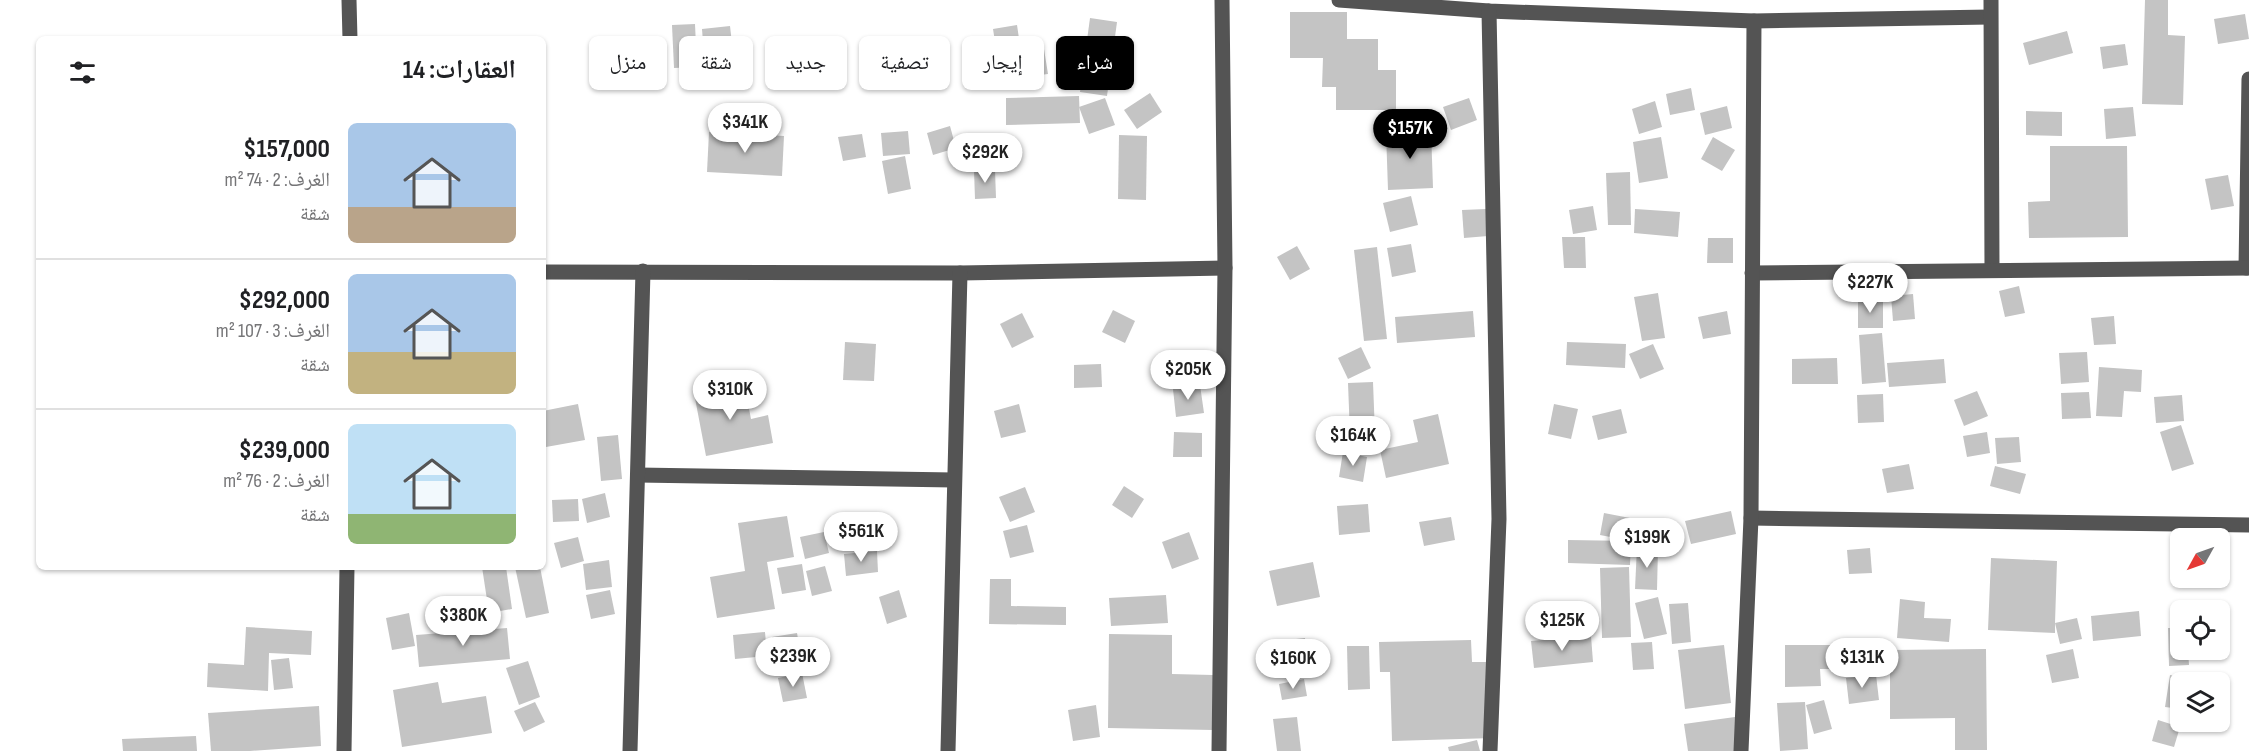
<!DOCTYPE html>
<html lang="ar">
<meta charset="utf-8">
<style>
body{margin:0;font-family:"Sofia Sans Condensed","Noto Naskh Arabic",sans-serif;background:#f6f6f6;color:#202124;direction:rtl;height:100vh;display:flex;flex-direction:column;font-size:22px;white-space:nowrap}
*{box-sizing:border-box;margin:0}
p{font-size:20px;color:#757577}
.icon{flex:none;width:33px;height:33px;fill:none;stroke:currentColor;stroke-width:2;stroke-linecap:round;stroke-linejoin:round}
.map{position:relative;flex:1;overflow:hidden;direction:ltr}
.drawer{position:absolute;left:36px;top:36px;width:510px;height:534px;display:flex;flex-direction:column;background:#fff;border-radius:9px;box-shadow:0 2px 4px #0004;direction:rtl}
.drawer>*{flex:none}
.banner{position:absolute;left:564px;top:36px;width:570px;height:54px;direction:rtl;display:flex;gap:12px}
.needle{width:39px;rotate:230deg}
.controls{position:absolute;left:2170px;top:528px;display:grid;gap:12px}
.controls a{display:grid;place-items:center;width:60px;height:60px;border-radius:9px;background:#fff;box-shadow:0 2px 4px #0004;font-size:30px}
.price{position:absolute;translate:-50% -51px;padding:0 14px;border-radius:21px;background:#fff;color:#222;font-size:20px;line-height:39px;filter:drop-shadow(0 2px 3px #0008)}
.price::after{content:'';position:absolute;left:50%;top:36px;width:18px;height:14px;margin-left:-9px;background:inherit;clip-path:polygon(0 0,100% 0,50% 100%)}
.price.current{background:#000;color:#fff}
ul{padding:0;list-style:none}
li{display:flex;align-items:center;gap:18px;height:150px;padding:0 30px}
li+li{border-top:2px solid #e0e0e0}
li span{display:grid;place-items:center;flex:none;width:168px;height:120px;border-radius:9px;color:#555}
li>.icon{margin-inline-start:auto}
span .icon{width:72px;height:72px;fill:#fffc;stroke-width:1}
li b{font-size:26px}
h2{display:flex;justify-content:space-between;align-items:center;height:72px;padding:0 30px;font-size:26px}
.chip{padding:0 21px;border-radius:9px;background:#fff;box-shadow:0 2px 4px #0004;font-size:21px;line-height:54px}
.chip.current{background:#000;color:#fff}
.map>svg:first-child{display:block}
.building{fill:#c4c4c4}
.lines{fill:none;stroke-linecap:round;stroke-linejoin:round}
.minor{stroke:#545454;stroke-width:15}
</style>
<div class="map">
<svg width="2249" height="751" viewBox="0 0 2249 751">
<rect width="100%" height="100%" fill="#fff"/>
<!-- building -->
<g class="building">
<path d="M2145 0H2168V35L2185 36 2183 105 2142 104Z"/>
<path d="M1290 12H1347V39H1378V70H1396V110H1336V87H1322L1323 58H1290Z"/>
<path d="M2245 14 2249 39 2218 44 2214 19Z"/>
<path d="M1090 18 1117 22 1107 96 1080 92Z"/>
<path d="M695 24 697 67 674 68 672 25Z"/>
<path d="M1017 25 1021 52 1044 49 1048 74 1001 80 993 29Z"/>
<path d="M730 26 733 52 704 55 702 29Z"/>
<path d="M2067 31 2073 53 2029 65 2023 43Z"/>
<path d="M799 38 801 62 777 65 774 40Z"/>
<path d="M2125 44 2128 65 2103 69 2100 47Z"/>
<path d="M1691 88 1695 110 1670 115 1666 94Z"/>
<path d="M1150 93 1162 112 1137 129 1124 110Z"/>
<path d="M1079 96 1080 123 1006 125V98Z"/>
<path d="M1105 98 1115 125 1089 134 1079 107Z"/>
<path d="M1469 98 1477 120 1451 130 1443 107Z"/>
<path d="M1655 101 1662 127 1639 134 1632 109Z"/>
<path d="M1727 106 1732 128 1705 135 1700 113Z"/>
<path d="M2133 107 2136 136 2106 139 2104 109Z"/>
<path d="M2026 111 2062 112V136L2026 135Z"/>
<path d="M950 126 956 148 933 155 927 133Z"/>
<path d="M1431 130 1433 188 1388 190 1386 132Z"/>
<path d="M908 131 910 154 883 156 881 133Z"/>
<path d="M709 132 784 136 782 176 707 172Z"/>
<path d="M862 134 866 157 843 161 838 137Z"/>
<path d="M1119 135 1147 136 1146 200 1118 199Z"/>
<path d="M1661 137 1668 178 1639 183 1633 142Z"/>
<path d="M1713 137 1735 150 1722 171 1701 159Z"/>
<path d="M2050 146H2127L2128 237 2029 238 2028 202 2050 201Z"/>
<path d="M905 156 911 189 888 194 882 161Z"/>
<path d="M974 170H995L996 198 975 199Z"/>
<path d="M1630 172 1631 225H1608L1606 173Z"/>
<path d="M2228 175 2234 206 2211 210 2205 179Z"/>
<path d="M1411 196 1418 225 1390 232 1383 203Z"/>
<path d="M1593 206 1597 230 1573 234 1569 210Z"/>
<path d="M1486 209 1488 236 1464 238 1462 210Z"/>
<path d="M1635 209 1680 212 1678 237 1634 233Z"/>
<path d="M1562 237H1585L1586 268H1564Z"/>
<path d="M1708 238H1733V263H1707Z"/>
<path d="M1411 244 1416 272 1392 277 1387 248Z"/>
<path d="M1297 246 1310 269 1290 280 1277 257Z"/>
<path d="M1377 247 1387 339 1364 341 1354 250Z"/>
<path d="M2019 286 2025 313 2005 317 1999 291Z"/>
<path d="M1658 293 1665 338 1642 341 1634 297Z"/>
<path d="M1913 294 1915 319 1893 321 1891 296Z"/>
<rect x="1858" y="301" width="25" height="27"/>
<path d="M1113 310 1135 321 1125 343 1102 332Z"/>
<path d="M1473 311 1475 337 1397 343 1395 317Z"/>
<path d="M1727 311 1731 334 1703 339 1698 317Z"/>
<path d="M1022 313 1034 337 1012 348 1000 324Z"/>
<path d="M2114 316 2116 344 2094 345 2091 318Z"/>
<path d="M1882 333 1886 382 1862 384 1859 335Z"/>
<path d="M845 342 876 344 874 381 843 380Z"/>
<path d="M1567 342 1626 344 1625 368 1566 365Z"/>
<path d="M1653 344 1664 369 1640 379 1629 354Z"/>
<path d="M1361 347 1371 368 1348 379 1338 358Z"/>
<path d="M2087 352 2089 382 2061 384 2059 353Z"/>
<path d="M1837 358 1838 384H1792V359Z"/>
<path d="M1944 359 1946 383 1889 387 1887 363Z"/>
<path d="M1101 364 1102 387 1074 388V365Z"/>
<path d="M2099 367 2142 370 2141 392 2124 391 2122 417 2096 416Z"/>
<path d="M1373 382 1375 434 1350 435 1348 383Z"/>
<path d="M744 383 751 419 768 415 773 443 706 456 694 393Z"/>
<path d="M1200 385 1204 413 1176 417 1173 389Z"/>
<path d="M1977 391 1988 416 1964 426 1954 400Z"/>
<path d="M2089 392 2091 418 2062 419 2061 393Z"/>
<path d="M1883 394 1884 422 1858 423 1857 395Z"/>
<path d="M2182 395 2184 421 2156 423 2154 397Z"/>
<path d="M578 404 585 440 546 447 543 434V411Z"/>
<path d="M1019 404 1026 432 1001 438 994 411Z"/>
<path d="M1554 404 1578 409 1571 439 1548 434Z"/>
<path d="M1621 409 1627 433 1598 440 1592 416Z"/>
<path d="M1438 414 1449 464 1386 478 1380 450 1418 442 1413 420Z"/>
<path d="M2181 425 2194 464 2172 471 2160 432Z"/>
<path d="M1174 432 1202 433V457H1173Z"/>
<path d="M1987 432 1990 453 1967 457 1963 436Z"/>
<path d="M618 435 622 479 601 481 597 437Z"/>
<path d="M2019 437 2021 462 1997 464 1995 438Z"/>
<path d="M1343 452 1367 457 1363 482 1339 477Z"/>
<path d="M1909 464 1914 489 1887 493 1882 469Z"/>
<path d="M1995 466 2026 474 2020 494 1990 486Z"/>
<path d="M1124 486 1144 499 1132 518 1112 505Z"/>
<path d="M1025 487 1035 512 1010 522 999 497Z"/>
<path d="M605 493 610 517 587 523 582 499Z"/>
<path d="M578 499 579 521 553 522 552 500Z"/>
<path d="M1368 504 1370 532 1339 535 1337 506Z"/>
<path d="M1731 511 1736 534 1691 544 1685 521Z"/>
<path d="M1604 513 1630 518 1626 540 1600 535Z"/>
<path d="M787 516 794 557 767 562 775 609 717 618 710 577 745 571 738 523Z"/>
<path d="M1451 517 1455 540 1424 546 1419 522Z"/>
<path d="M1027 525 1034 552 1010 558 1003 531Z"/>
<path d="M824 532 829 553 805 559 800 537Z"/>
<path d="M1189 532 1199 559 1172 569 1162 542Z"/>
<path d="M578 537 584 561 561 568 554 543Z"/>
<path d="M1568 540 1631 541 1630 565 1568 563Z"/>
<path d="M1637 547 1658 548 1657 590 1635 589Z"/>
<path d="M1870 548 1872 573 1849 574 1847 550Z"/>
<path d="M877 551 878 572 846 576 844 554Z"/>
<path d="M1991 558 2057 561 2055 623 2077 618 2082 639 2060 644 2055 623V633L1988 630Z"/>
<path d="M609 560 612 587 586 590 583 564Z"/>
<path d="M1313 562 1320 597 1277 606 1269 571Z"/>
<path d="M802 564 806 590 782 594 777 568Z"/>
<path d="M825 566 832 591 812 596 806 571Z"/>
<path d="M482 567H506L512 609 489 613Z"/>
<path d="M515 567H540L549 613 526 618Z"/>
<path d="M1629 567 1631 637 1602 638 1600 568Z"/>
<path d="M990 579H1011V606L1066 607V625L989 624Z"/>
<path d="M610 590 615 614 591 619 586 595Z"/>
<path d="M899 590 907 617 887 624 879 597Z"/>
<path d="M1166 595 1168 623 1111 626 1109 598Z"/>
<path d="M1658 597 1667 634 1644 639 1635 603Z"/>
<path d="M1900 599 1925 602 1924 618 1951 619 1949 642 1897 638Z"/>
<path d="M483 600 489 625 469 628 463 604Z"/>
<path d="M458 601 464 623 442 628 437 607Z"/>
<path d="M1688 603 1691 642 1672 644 1669 604Z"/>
<path d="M2139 611 2141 636 2093 641 2091 616Z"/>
<path d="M409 613 415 646 392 650 386 618Z"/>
<path d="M246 627 312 631 311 655 269 653 268 691 207 687 208 663 244 665Z"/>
<path d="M507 628 510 659 419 667 416 635Z"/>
<path d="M2168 628H2181V650H2188L2189 665 2169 666Z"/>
<path d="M765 632 767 656 735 659 733 635Z"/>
<path d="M797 633 802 662 776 665 772 637Z"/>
<path d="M1109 634 1172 635V674L1213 675V730L1108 728Z"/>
<path d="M1591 636 1593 662 1534 668 1531 641Z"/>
<path d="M1305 638 1307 662 1281 665 1278 641Z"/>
<path d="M1471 640 1472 662H1491L1494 738 1392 741 1390 672H1380L1379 642Z"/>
<path d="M1652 642 1654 669 1633 670 1631 643Z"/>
<path d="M1724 645 1731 703 1685 709 1678 650Z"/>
<path d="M1785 645H1844V669H1820L1821 686 1785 687Z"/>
<path d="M1347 646H1369L1370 689 1348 690Z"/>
<path d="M1986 649 1987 750H1955V718L1890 719V650Z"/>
<path d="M2073 649 2079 678 2052 683 2046 655Z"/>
<path d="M289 658 293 688 274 690 271 660Z"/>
<path d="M528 661 540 697 519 705 506 668Z"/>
<path d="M802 673 807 698 783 702 778 678Z"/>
<path d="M1876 675 1879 700 1849 704 1846 678Z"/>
<path d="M2170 675 2192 679 2191 682H2181V709L2165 707Z"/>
<path d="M1304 679 1307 696 1282 700 1279 684Z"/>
<path d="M438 682 442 703 486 696 492 733 402 747 393 690Z"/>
<path d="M1824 700 1832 729 1814 734 1806 705Z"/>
<path d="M535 702 545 722 524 732 514 711Z"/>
<path d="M1805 702 1808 749 1780 751 1777 703Z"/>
<path d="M1096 705 1100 737 1073 741 1068 710Z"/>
<path d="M319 706 321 746 250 751H211L208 713Z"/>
<path d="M1297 717 1301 751H1277L1273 719Z"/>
<path d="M1735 717 1740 751H1688L1684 724Z"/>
<path d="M2158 720 2180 727 2174 747 2152 741Z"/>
<path d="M196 736 197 751H123L122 739Z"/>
<path d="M1477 740 1480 751H1449L1448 747Z"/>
</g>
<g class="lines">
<!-- minor -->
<g class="minor">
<path d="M349 0 350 39"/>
<path d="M1339 0 1489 11 1754 21 1990 17"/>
<path d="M1991 0 1992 270"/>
<path d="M1489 11 1499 519 1490 751"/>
<path d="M2246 268 2249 79"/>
<path d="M543 272 960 273 1225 268"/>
<path d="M1752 273 2249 268"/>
<path d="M638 475 954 480"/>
<path d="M1751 518 2249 525"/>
<path d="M344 751 347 567"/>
<path d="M630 751 643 271"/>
<path d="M948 751 960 273"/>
<path d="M1219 751 1225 268 1222 0"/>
<path d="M1741 751 1751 518 1754 21"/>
</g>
</g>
</svg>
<div class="controls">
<a><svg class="needle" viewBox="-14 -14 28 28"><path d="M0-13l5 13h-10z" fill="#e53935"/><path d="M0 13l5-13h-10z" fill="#757577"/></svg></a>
<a><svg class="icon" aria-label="locate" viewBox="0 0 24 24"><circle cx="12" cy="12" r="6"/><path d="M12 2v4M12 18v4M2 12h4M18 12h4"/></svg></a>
<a><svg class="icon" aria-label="layers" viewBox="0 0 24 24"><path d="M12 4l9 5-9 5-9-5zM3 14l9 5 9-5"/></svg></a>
</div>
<b class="price" style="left:745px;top:154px">$341K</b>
<b class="price current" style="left:1410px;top:160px">$157K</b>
<b class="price" style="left:985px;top:184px">$292K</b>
<b class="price" style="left:1870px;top:314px">$227K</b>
<b class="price" style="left:1188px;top:401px">$205K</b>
<b class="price" style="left:730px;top:421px">$310K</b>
<b class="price" style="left:1353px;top:467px">$164K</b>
<b class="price" style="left:861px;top:563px">$561K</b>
<b class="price" style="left:1647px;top:569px">$199K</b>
<b class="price" style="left:463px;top:647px">$380K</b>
<b class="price" style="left:1562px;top:652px">$125K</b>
<b class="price" style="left:793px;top:688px">$239K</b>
<b class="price" style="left:1862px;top:689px">$131K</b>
<b class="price" style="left:1293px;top:690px">$160K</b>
<div class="banner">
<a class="chip current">شراء</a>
<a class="chip">إيجار</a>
<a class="chip">تصفية</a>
<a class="chip">جديد</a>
<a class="chip">شقة</a>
<a class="chip">منزل</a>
</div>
<section class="drawer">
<h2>العقارات: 14<svg class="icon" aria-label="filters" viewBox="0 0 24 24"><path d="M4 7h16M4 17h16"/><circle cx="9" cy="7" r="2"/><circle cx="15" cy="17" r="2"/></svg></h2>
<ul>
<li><span style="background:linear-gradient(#a9c7e8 70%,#b9a48a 0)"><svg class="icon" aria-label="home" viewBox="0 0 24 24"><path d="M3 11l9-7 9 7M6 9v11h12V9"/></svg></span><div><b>$157,000</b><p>الغرف: 2 · 74 m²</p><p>شقة</p></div></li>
<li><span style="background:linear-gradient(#a9c7e8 65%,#c2b280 0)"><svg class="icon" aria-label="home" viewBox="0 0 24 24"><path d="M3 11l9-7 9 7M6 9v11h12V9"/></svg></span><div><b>$292,000</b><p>الغرف: 3 · 107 m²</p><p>شقة</p></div></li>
<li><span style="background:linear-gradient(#bfe0f5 75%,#8fb573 0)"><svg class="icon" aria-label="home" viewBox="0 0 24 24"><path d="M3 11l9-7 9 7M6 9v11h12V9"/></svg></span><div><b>$239,000</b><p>الغرف: 2 · 76 m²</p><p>شقة</p></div></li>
</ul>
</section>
</div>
